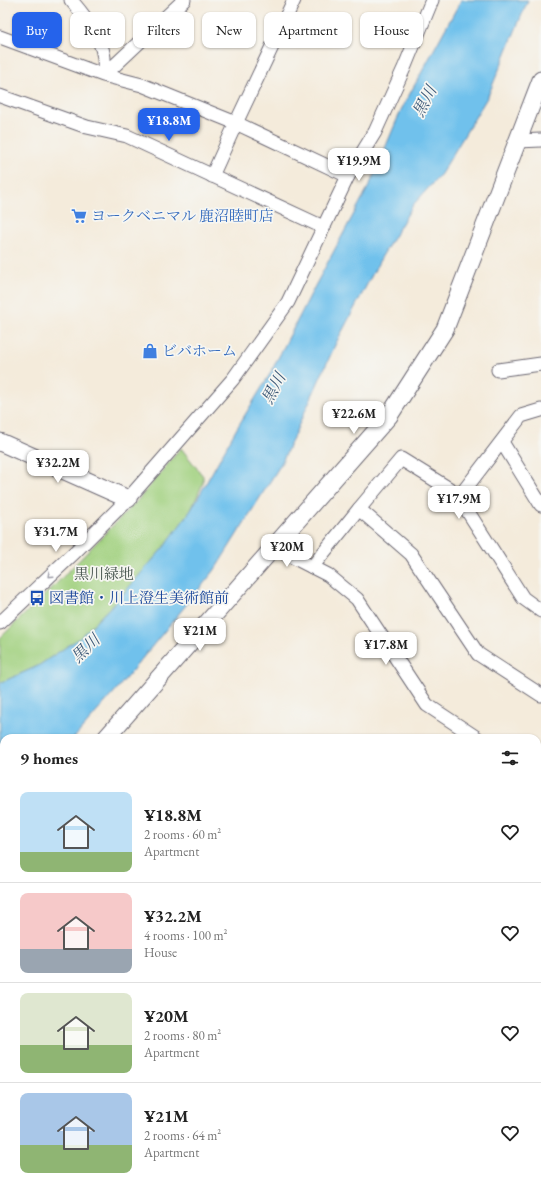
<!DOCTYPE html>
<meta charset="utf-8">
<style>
body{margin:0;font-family:"EB Garamond","Noto Serif JP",serif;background:#f6f6f6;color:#222;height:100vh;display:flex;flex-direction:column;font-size:15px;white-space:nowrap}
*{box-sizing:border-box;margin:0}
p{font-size:13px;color:#767676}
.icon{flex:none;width:22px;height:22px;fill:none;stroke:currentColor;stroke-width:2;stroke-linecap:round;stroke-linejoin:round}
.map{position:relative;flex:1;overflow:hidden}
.panel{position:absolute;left:0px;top:734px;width:541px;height:456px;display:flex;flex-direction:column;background:#fff;border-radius:12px 12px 0 0;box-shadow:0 1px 3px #0004}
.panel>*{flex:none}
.guide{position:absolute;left:12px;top:12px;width:517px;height:36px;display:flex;gap:8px}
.price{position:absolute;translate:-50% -34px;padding:0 9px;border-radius:8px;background:#fff;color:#222;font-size:13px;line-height:26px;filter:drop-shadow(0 1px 2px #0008)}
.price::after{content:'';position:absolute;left:50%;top:24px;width:12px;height:9px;margin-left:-6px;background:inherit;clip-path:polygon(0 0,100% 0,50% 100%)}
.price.current{background:#2563eb;color:#fff}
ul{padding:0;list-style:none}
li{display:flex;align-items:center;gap:12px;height:100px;padding:0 20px}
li+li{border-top:1px solid #e0e0e0}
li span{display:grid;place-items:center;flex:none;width:112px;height:80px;border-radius:8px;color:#555}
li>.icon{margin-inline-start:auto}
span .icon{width:48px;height:48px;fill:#fffc;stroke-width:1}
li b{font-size:17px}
h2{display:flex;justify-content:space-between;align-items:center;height:48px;padding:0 20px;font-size:17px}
.tag{padding:0 14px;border-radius:8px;background:#fff;box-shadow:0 1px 3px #0004;font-size:14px;line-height:36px}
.tag.current{background:#2563eb;color:#fff}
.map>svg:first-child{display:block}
.green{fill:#a0d07e;stroke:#61795c}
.water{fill:#70c1ec;stroke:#497294}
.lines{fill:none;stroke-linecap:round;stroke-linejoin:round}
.river{stroke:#70c1ec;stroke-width:23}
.minor-casing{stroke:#6c6873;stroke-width:15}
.tertiary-casing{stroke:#6c6873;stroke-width:19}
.trunk-casing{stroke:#6c6873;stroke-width:24}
.minor{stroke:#fff;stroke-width:13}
.tertiary{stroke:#fff;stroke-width:17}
.trunk{stroke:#f9bd89;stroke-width:22}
.oneway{stroke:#9c9ca7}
.labels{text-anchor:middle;stroke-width:3.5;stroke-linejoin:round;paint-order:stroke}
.shop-label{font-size:15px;fill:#366cbe;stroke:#f6f6f2;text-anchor:start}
.park-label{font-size:15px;fill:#48564f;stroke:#f6f6f2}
.transit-label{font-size:15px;fill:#164399;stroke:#f6f6f2;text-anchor:start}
.water-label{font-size:16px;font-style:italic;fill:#3d5a79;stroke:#f6f6f2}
</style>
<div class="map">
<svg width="541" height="1190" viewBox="0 0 541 1190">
<rect width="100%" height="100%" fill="#f6f6f2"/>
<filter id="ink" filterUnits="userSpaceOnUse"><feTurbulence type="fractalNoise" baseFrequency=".025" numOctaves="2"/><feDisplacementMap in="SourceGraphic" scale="8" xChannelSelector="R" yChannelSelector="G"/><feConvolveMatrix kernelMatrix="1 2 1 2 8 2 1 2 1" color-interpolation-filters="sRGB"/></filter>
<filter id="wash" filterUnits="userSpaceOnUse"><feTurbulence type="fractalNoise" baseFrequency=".012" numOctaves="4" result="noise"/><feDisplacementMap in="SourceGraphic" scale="16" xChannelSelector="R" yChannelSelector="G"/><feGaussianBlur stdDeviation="0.9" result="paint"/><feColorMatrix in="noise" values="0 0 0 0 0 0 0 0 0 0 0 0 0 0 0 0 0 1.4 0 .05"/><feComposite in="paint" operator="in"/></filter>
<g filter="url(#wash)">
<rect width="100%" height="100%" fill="#f4ebdb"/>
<!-- green -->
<path class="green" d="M181 448 203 476V483L191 510 164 547 123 594 81 637 38 666 0 683V638L55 585 138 500Z"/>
<!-- water -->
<path class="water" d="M461 0H528L488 96 441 174 413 205 381 258 336 343 281 464 214 571 117 689 74 738H4V814L0 819V683L38 666 81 637 123 594 164 547 191 510 237 428 270 374 315 286 370 184 401 110Z"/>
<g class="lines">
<!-- river -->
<path class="river" d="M501 1190V1186"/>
</g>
</g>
<g filter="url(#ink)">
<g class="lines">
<defs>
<g id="minor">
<path d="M71 0C88 20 110 47 103 74"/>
<path d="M0 37 103 75 142 85 236 123 348 176 288 302 233 379 128 499 75 552 0 623"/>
<path d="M105 66 113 67 184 0"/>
<path d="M0 96 87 127 127 136 323 227"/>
<path d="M518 141 541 140"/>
<path d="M212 176 236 123 294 0"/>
<path d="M348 176 375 132 405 66 432 0"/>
<path d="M498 370 541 364"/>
<path d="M502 442 541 505"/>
<path d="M459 497 521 416 541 410"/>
<path d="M359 509 401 459 456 493 523 598 541 611"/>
<path d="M273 547 328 575 357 599 427 705 477 738"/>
<path d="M312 567 359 509 411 554 478 654 541 695"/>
<path d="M537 777 541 779"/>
<path d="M537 924 541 920"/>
<path d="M537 1142 541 1139"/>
<path d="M537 1162 541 1161"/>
<path d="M380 1186 393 1190 423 1186"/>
<path d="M509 1186V1190"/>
<path d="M92 1190 93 1186"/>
</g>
<g id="tertiary">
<path d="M0 442 128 499"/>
<path d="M106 738 389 416 445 329 541 80"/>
<path d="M0 866 4 861"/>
</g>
<g id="trunk">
<path d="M0 1138 4 1139"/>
<path d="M163 1186 176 1190"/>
</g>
</defs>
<!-- minor casing -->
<use href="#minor" class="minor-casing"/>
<!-- tertiary casing -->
<use href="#tertiary" class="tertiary-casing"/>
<!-- trunk casing -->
<use href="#trunk" class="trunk-casing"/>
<!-- minor -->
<use href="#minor" class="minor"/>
<!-- tertiary -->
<use href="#tertiary" class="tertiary"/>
<!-- trunk -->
<use href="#trunk" class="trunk"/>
</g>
<!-- one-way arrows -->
<defs><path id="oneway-chevron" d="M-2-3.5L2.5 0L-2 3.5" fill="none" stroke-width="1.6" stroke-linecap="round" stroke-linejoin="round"/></defs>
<use class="oneway" href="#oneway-chevron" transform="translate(50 575) rotate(137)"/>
</g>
<!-- icons -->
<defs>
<symbol id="supermarket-bare" viewBox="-9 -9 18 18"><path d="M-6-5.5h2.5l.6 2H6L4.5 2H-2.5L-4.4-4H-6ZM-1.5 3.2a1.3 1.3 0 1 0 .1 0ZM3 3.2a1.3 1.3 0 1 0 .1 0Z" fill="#3f7fe0" stroke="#f6f6f2" stroke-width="2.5" paint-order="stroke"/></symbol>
<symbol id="shop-bare" viewBox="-9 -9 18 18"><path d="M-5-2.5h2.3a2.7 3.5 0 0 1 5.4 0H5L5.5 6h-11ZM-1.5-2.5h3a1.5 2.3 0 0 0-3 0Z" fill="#3f7fe0" stroke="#f6f6f2" stroke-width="2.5" paint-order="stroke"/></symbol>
<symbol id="bus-bare" viewBox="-9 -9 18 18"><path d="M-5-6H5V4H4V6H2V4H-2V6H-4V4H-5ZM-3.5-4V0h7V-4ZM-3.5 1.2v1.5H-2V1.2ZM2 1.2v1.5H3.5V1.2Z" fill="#1a4fb4" stroke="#f6f6f2" stroke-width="2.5" paint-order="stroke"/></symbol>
</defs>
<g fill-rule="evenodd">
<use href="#supermarket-bare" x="68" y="205" width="22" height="22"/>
<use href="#shop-bare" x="139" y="340" width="22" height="22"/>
<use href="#bus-bare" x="26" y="587" width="22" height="22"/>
</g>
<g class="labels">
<!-- shop labels -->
<g class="shop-label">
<text x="91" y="221">ヨークベニマル 鹿沼睦町店</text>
<text x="162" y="356">ビバホーム</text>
</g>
<!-- park labels -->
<g class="park-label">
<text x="104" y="579">黒川緑地</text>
</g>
<!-- transit labels -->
<g class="transit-label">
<text x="49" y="603">図書館・川上澄生美術館前</text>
</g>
<!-- water labels -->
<g class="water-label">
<text transform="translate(424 101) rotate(-62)" y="6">黒川</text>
<text transform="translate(273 388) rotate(-62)" y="6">黒川</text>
<text transform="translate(85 648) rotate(-44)" y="6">黒川</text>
</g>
</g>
</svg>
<b class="price current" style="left:169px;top:142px">¥18.8M</b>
<b class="price" style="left:359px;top:182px">¥19.9M</b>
<b class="price" style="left:354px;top:435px">¥22.6M</b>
<b class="price" style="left:58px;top:484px">¥32.2M</b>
<b class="price" style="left:459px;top:520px">¥17.9M</b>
<b class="price" style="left:56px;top:553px">¥31.7M</b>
<b class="price" style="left:287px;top:568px">¥20M</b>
<b class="price" style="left:200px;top:652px">¥21M</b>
<b class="price" style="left:386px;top:666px">¥17.8M</b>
<div class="guide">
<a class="tag current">Buy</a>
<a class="tag">Rent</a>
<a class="tag">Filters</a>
<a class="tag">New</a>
<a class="tag">Apartment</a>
<a class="tag">House</a>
</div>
<section class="panel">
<h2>9 homes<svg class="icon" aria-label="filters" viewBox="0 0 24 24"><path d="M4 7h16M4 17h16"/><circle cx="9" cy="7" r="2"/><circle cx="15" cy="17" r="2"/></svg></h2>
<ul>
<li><span style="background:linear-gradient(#bfe0f5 75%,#8fb573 0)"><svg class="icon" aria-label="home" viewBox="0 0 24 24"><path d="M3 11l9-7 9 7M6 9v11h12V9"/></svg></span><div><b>¥18.8M</b><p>2 rooms · 60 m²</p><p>Apartment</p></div><svg class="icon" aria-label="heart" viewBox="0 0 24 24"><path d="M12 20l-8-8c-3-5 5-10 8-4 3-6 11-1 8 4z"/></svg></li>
<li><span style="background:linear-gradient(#f6c9c9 70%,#9aa5b1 0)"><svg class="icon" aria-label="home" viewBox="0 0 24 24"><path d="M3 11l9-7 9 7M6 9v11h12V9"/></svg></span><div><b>¥32.2M</b><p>4 rooms · 100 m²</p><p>House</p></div><svg class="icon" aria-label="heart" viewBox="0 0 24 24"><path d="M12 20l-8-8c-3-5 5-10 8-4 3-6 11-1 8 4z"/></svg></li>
<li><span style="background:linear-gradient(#dfe7d0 65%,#8fb573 0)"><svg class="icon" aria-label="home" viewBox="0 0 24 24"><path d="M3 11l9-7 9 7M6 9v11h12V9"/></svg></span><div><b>¥20M</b><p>2 rooms · 80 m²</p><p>Apartment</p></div><svg class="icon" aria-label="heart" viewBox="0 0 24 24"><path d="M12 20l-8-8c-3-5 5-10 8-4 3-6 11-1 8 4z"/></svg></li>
<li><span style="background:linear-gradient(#a9c7e8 65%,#8fb573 0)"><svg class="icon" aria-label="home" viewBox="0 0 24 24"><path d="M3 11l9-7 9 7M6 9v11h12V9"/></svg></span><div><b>¥21M</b><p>2 rooms · 64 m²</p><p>Apartment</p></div><svg class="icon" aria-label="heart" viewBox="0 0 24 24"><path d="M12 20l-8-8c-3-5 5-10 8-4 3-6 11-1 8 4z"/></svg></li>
</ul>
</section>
</div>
